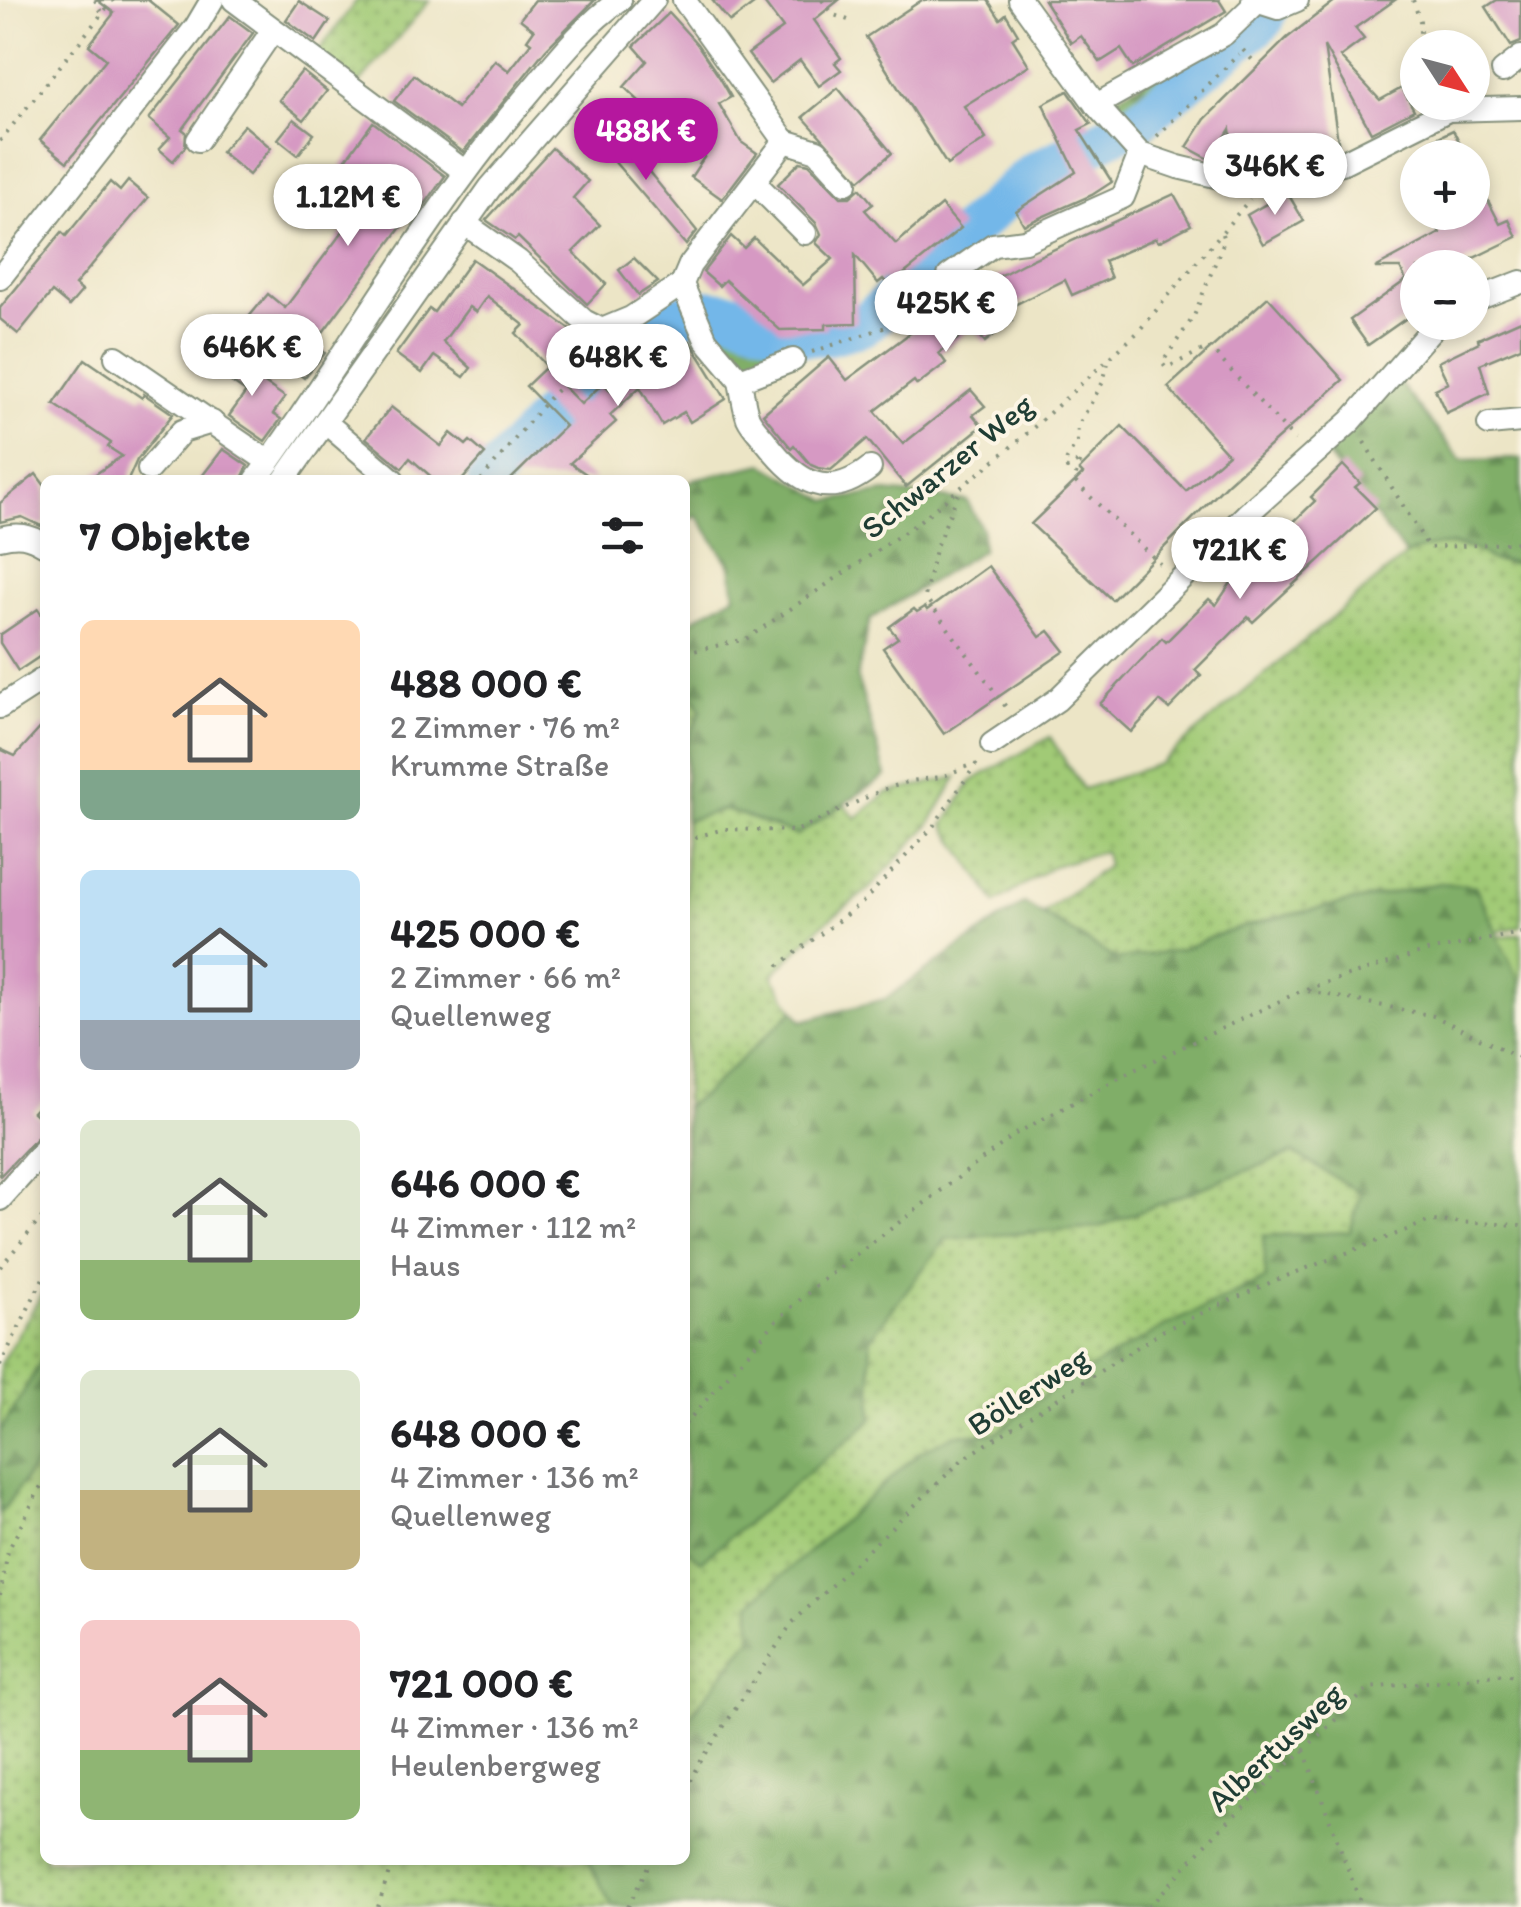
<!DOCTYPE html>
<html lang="de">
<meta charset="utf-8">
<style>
body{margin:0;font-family:Itim,sans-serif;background:#f2f2f2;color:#202124;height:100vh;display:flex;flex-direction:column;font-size:38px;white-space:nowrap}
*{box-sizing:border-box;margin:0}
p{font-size:32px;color:#757577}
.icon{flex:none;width:55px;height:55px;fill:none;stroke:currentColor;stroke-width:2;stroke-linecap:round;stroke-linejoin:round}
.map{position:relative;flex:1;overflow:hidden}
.panel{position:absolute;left:40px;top:475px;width:650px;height:1390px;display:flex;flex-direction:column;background:#fff;border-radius:15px;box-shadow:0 5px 15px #0003}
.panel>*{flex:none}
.needle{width:65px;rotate:126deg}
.fabs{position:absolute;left:1400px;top:30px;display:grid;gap:20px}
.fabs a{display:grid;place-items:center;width:90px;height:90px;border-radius:50%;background:#fff;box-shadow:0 5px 15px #0003;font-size:50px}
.price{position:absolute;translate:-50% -85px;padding:0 22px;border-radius:35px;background:#fff;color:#222;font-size:32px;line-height:65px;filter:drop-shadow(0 2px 5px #0008)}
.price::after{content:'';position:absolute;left:50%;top:60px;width:30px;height:22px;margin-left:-15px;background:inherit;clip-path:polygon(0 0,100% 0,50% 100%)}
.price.selected{background:#b5179e;color:#fff}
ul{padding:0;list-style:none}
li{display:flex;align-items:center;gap:30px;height:250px;padding:0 40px}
li span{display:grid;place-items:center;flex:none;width:280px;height:200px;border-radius:15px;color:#555}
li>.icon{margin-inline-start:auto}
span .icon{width:120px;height:120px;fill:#fffc;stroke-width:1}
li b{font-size:42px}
h2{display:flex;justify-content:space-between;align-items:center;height:120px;padding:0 40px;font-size:42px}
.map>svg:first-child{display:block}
.grass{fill:url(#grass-dots);stroke:#608455;stroke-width:2.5}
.forest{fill:url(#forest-firs);stroke:#50764e;stroke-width:2.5}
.garden{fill:#a1ca76;stroke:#608455;stroke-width:2.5}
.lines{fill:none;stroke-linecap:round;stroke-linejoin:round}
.river{stroke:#73b7e9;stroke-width:42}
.building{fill:#d699c3}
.minor-casing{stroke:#86917d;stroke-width:26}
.path{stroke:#86917d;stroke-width:4;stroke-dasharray:2.5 8;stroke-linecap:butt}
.minor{stroke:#fff;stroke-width:22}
.labels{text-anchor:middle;stroke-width:8;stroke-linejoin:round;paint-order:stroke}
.street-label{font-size:32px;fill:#1f3d34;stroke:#fcf5e5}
</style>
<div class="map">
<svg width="1521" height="1907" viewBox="0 0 1521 1907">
<defs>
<pattern id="grass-dots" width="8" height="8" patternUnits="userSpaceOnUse" patternTransform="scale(2.5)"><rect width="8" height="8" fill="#a1ca76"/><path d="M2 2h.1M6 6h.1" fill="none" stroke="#83a562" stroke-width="1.8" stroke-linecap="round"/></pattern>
<pattern id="forest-firs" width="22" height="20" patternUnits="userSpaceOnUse" patternTransform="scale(2.5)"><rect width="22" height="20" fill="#80ae67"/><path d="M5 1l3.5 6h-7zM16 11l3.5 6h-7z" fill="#688f56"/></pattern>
</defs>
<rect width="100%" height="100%" fill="#fcf5e5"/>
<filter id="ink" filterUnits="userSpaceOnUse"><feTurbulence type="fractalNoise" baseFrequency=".01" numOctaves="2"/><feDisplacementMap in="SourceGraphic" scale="20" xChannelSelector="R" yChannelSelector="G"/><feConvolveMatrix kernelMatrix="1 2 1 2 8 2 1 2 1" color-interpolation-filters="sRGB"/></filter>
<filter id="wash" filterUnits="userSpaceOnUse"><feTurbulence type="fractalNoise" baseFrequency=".0048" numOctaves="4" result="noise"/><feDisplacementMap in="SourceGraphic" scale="40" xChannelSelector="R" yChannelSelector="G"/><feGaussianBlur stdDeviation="2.25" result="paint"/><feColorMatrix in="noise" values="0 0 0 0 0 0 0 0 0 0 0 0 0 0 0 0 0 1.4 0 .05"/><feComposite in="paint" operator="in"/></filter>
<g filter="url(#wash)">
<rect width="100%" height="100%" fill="#ece5c6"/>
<!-- grass -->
<g class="grass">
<path d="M357 0H430L358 85 316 55Z"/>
<path d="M1432 543 1480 550 1490 560 1521 565V926L1497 932 1475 886 1440 883 1279 917 1217 935 1183 949 1117 960 1043 913 1107 866 1104 851 1053 866 996 903 944 825 972 781 1050 737 1083 789 1159 764 1406 555Z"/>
<path d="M685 691 695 698 701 710 685 747Z"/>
<path d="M957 777 929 825 868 890 824 923 772 975 794 1010 704 1094 685 1107V821L725 809 797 835 844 804 856 818 887 793Z"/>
<path d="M1293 1153 1361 1193 1350 1232 1263 1236 1267 1278 1170 1324 1049 1391 997 1433 954 1435 751 1639 685 1722V1548L701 1560 872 1420 870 1338 946 1238 1099 1227Z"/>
<path d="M45 1289V1355L0 1432V1364Z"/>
<path d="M45 1451V1860H588L613 1907H0V1514Z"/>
</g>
<!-- forest -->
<g class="forest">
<path d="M1262 11 1268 21 1140 148 1102 106Z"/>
<path d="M934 261 949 276 898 323 834 342 740 380 696 312 707 310 732 313 790 334 826 335 864 325Z"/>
<path d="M1397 380 1461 460 1521 459V563L1490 560C1468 538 1431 543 1406 555L1326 454Z"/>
<path d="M764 464 828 501 886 492 967 501 982 529V550L870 619 857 677 886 776 797 835 725 809 685 821V747L701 710 695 698 685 691V624L735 595 731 566 697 515 685 523V486L694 479Z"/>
<path d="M1440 883 1475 886 1521 983V1907H613L588 1860H685V1722L751 1639V1603L920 1452 954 1435 997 1433 1049 1391 1170 1324 1266 1279 1263 1236 1350 1232 1361 1193 1293 1153 1099 1227 946 1239 870 1338 872 1420 701 1561 685 1548V1107L704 1094 794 1010 802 1021 885 999 1024 903 1117 960 1183 949 1217 935 1279 917Z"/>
<path d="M45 1355V1451L0 1514V1432Z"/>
</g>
<!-- garden -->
<path class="garden" d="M1521 933V985L1498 937Z"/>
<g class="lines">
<!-- river -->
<path class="river" d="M488 480 596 367 633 338 668 318 707 310 732 313 790 334 826 335 864 325 1033 173 1135 123 1263 21 1271 0"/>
</g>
<g id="blocks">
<!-- building -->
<g class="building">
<path d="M97 0H148L179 25 67 162 40 140 106 59 89 45 114 13Z"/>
<path d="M535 0H595L546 49 463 152 394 101 414 75 457 108 495 60 509 71 531 43 527 40 534 30 520 19Z"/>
<path d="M712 0H759L730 22Z"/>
<path d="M762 0H839L814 20 841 58 835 63 841 70 819 86 800 60 770 83 748 54 783 28Z"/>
<path d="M922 0H988L1000 19 1006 14 1018 34 1012 38 1029 65 964 106 986 139 947 165 866 37Z"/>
<path d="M1044 0H1219L1226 11 1133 67 1121 49 1100 62 1081 36 1071 43Z"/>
<path d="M1336 0H1395L1355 28 1364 39 1340 57 1380 100 1402 88 1414 110 1371 132 1324 46 1339 148 1269 160 1271 162 1235 163 1230 129 1211 160 1187 147 1205 119 1287 38Z"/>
<path d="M1497 0H1521V42L1511 46 1486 7Z"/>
<path d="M299 1 330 21 316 42 286 20Z"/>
<path d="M669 13 697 44 720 78 731 97 719 104 741 142 757 153 722 199 691 177 705 156 686 122 679 126 676 120 642 142 614 123 639 101 624 87 647 61 634 46Z"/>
<path d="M230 16 253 33 182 129 186 132 185 147 173 161 159 149 170 137 149 119Z"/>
<path d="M302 71 327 91 304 120 279 100Z"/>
<path d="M838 88 892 153 860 180 803 117Z"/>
<path d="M1068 91 1091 124 1079 130 1112 182 1092 195 1024 225 1016 211 1076 172 1043 104Z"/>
<path d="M294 119 314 134 298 155 278 139Z"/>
<path d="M373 122 445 176 424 206 419 203 315 343 325 353 304 378 242 325 268 294 285 308 374 190 341 166Z"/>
<path d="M244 125 271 148 249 175 221 152Z"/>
<path d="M611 125 697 231 686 245 595 139Z"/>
<path d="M1453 130 1467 158H1431L1424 144Z"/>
<path d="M552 148 588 181 573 198 600 225 573 252 606 284 587 304 518 237 515 240 486 220Z"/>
<path d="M800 162 809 164 841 197H850L860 188 873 204 865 210 896 244 941 205 961 228 889 286 883 279 878 283 855 255 856 323 826 324V329L780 330 725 280 719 286 703 272 731 236 744 248 754 238 803 285 833 259 816 243 821 234 816 223 778 184Z"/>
<path d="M1472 169 1500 224 1509 220 1517 237 1453 268H1418V310L1368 345 1350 320 1406 280 1400 268H1375L1440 233 1438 229 1472 212Z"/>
<path d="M128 181 148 198 75 285 82 291 69 306 52 292 18 334 0 319V308L62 232 66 236 110 182 120 191Z"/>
<path d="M1287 192 1304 221 1263 244 1247 215Z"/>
<path d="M1174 194 1191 225 1158 242 1156 238 1104 261 1111 278 1072 295 1065 280 996 314 1012 321 985 342 973 327 939 353 946 363 917 385 914 381 875 411 903 444 971 390 985 406 973 415 982 426 906 487 867 439 831 470 818 468 811 465 794 445 791 448 763 414 829 357 847 380 956 299 1024 263Z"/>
<path d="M634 258 658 282 638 295 619 270Z"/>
<path d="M472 259 574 332 586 340 552 372 516 333 524 325 487 296 476 312 469 307 443 342 471 368 464 377 434 356 422 373 396 354 429 309 434 312Z"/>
<path d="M1268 297 1343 380 1228 483 1112 600 1031 524 1083 474 1079 470 1122 426 1186 491 1228 454 1168 387Z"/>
<path d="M1521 320V347L1480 364 1489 393 1446 413 1435 389 1448 383 1438 362 1479 342 1478 339Z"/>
<path d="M690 341 726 399 690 422 684 412 662 425 640 387 610 415 616 422 570 463 595 480H510L565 426 526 386 545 368 581 404 603 383 610 390Z"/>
<path d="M222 354 285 397 273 414 281 419 265 441 229 416 246 392 212 369Z"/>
<path d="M85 359 142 398 144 394 173 414 137 460 128 480H87L122 456 108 447 111 443 54 404Z"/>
<path d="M391 407 441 446 451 433 466 445 470 441 485 454 462 480H435L410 458 402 468 366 438Z"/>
<path d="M223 449 248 466 241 480H199Z"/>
<path d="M1343 465 1360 483 1355 487 1376 508 1253 622 1248 617 1195 670 1201 676 1169 709 1160 701 1131 732 1100 704 1162 638 1166 642 1209 599 1216 605 1237 574 1279 561 1267 548 1315 501 1311 497Z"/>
<path d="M36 474 45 486V523L41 526 22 517 0 522V503Z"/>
<path d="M988 566 1040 637 1049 631 1065 651 944 734 883 648 898 638 889 627 914 609 917 612 925 607 927 610Z"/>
<path d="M38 609 45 620V653L18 671 0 643V635Z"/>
<path d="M45 723V1099L33 1112 45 1123V1129L0 1176V749L15 756Z"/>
</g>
</g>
</g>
<g filter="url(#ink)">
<use href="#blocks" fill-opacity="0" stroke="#86917d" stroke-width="2.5"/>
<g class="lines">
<defs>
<g id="minor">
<path d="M234 0 464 171"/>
<path d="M1020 0 1096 105 1140 154 1178 167 1224 178 1284 177 1342 163 1448 110 1521 108"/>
<path d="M1253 0 1278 8 1297 0"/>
<path d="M1503 71 1521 57"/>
<path d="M1096 105 1224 34 1256 3"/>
<path d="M198 140 273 30"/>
<path d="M785 141 817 151 846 183"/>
<path d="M754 182 805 233"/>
<path d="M464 223 518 261 584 321 602 330 631 318 682 284"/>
<path d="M949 276 993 245 1025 241 1123 197 1140 154"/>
<path d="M0 278 196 27 212 0"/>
<path d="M682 284 690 265 785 141 684 0"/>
<path d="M682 284 706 340 740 380 793 360"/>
<path d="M1472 301 1521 282"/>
<path d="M116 357 269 462"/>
<path d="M740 380C742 392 744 407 748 418 752 427 761 435 767 443 797 482 827 502 870 468"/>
<path d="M325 422 393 480"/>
<path d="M1489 424 1521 421"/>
<path d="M149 469 182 431 212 422"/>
<path d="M256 480C348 354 423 218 524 99 553 65 583 25 620 0"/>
<path d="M284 480 490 188 654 0"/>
<path d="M0 538C18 533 29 535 45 545"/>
<path d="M0 707 45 678"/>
<path d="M992 744 1057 700 1246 515 1351 421 1430 331 1441 322"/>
<path d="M0 1199 45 1149"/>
</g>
</defs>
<!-- minor casing -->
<use href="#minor" class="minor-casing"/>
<!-- path -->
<g class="path">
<path d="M95 0 102 13"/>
<path d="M822 0 834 15 851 21"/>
<path d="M1413 0 1420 21V48"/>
<path d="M1243 50 1259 67"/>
<path d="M1157 136 1239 54"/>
<path d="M0 141 113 0"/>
<path d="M1222 234 1224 241 1194 316 1162 363 1166 368 1209 347 1295 440"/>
<path d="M812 352 898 323 934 289"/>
<path d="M1108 363 1103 382 1078 426 1077 441 1065 463 1067 469 1081 460 1074 481 1160 564"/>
<path d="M1364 442 1429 548 1521 542"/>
<path d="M481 480 549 398 596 353"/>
<path d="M958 494 935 549 925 597 1006 707"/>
<path d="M685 653 746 639 912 527 1022 438 1137 333 1250 199"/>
<path d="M685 840 724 829 796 831 882 790 911 781 941 777 973 764"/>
<path d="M778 966 863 902 932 828 979 760"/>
<path d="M1308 991 1434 1016 1521 1058"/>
<path d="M0 1267 45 1214"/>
<path d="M0 1366 45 1274"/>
<path d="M685 1424 776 1321 818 1284 1017 1133 1134 1070 1303 990 1427 951 1521 933"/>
<path d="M0 1596 8 1551 45 1478"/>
<path d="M1304 1750 1362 1907"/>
<path d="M685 1790 697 1767 792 1623 962 1460 1164 1330 1276 1280 1430 1221 1521 1225"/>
<path d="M378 1907 393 1860"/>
<path d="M628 1907 651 1860"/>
<path d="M1149 1907 1218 1831 1369 1688 1506 1674 1521 1678"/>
</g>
<!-- minor -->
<use href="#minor" class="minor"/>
</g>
</g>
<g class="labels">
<!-- street labels -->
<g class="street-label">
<text transform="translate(947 466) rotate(-39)" y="11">Schwarzer Weg</text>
<text transform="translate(1028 1391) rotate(-33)" y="11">Böllerweg</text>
<text transform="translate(1275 1747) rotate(-43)" y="11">Albertusweg</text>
</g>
</g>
</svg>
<div class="fabs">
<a><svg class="needle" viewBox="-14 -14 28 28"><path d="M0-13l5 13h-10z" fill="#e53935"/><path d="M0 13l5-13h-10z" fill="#757577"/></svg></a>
<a>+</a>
<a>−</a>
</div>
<b class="price selected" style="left:646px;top:183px">488K €</b>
<b class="price" style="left:1275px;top:218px">346K €</b>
<b class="price" style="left:348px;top:249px">1.12M €</b>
<b class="price" style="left:946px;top:355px">425K €</b>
<b class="price" style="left:252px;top:399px">646K €</b>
<b class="price" style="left:618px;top:409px">648K €</b>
<b class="price" style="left:1240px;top:602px">721K €</b>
<section class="panel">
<h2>7 Objekte<svg class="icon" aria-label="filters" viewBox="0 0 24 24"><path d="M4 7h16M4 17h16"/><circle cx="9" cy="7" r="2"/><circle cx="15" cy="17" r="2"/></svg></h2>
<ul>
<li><span style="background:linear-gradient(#ffd9b3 75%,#7fa58c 0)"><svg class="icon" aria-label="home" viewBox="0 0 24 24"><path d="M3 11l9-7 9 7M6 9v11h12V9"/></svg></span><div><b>488 000 €</b><p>2 Zimmer · 76 m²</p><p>Krumme Straße</p></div></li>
<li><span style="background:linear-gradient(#bfe0f5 75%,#9aa5b1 0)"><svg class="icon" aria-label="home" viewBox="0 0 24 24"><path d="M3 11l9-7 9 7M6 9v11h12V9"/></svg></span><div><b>425 000 €</b><p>2 Zimmer · 66 m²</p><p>Quellenweg</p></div></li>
<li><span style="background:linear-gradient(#dfe7d0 70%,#8fb573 0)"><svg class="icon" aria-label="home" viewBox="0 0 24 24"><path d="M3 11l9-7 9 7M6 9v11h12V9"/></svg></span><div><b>646 000 €</b><p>4 Zimmer · 112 m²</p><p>Haus</p></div></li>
<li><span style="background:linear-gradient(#dfe7d0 60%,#c2b280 0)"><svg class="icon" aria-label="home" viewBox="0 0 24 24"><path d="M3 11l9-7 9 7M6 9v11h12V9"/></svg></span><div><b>648 000 €</b><p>4 Zimmer · 136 m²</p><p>Quellenweg</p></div></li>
<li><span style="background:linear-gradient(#f6c9c9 65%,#8fb573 0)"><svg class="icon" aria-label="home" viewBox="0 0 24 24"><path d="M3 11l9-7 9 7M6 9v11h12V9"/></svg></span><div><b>721 000 €</b><p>4 Zimmer · 136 m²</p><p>Heulenbergweg</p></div></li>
</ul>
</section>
</div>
